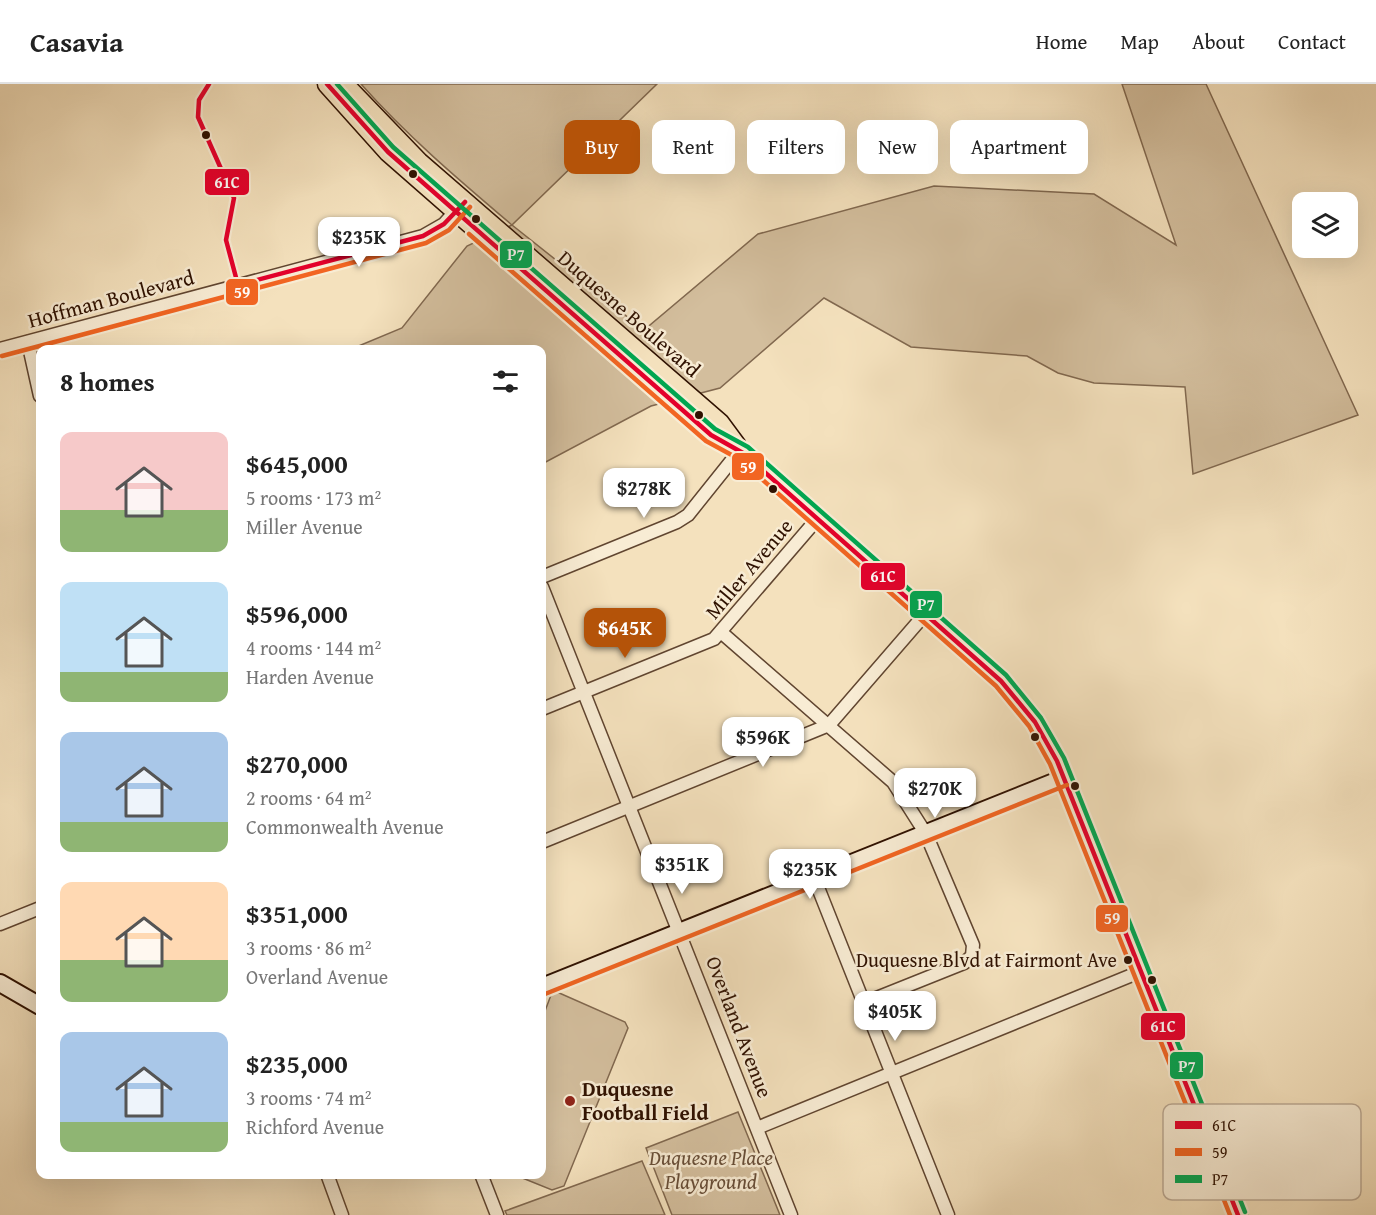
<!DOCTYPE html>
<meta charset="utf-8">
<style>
body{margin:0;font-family:"Gentium Book Plus",serif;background:#f6f6f6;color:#222;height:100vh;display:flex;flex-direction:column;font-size:22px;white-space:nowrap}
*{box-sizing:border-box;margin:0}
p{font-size:20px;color:#767676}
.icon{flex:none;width:33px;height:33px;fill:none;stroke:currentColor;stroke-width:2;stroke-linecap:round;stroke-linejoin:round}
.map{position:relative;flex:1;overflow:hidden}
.drawer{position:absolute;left:36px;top:261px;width:510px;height:834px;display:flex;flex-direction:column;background:#fff;border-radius:12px;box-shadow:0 6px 24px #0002}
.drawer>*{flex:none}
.guide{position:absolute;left:564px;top:36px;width:570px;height:54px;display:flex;gap:12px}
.fabs{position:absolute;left:1292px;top:108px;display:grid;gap:12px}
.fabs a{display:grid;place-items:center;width:66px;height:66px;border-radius:12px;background:#fff;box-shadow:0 6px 24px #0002;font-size:30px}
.price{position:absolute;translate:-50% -51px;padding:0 14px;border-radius:12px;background:#fff;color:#222;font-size:20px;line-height:39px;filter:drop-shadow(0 2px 3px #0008)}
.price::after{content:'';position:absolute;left:50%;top:36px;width:18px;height:14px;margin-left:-9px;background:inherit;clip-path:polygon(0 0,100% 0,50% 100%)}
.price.selected{background:#b45309;color:#fff}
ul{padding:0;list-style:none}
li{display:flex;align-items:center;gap:18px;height:150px;padding:0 24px}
li span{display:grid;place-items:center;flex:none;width:168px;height:120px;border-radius:12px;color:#555}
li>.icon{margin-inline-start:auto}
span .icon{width:72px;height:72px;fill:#fffc;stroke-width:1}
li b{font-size:26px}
h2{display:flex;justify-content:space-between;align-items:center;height:72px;padding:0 24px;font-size:26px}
.tag{padding:0 21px;border-radius:12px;background:#fff;box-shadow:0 6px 24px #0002;font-size:21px;line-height:54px}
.tag.selected{background:#b45309;color:#fff}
header{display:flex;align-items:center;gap:36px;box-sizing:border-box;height:84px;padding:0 30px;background:#fff;border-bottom:2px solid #e0e0e0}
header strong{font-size:28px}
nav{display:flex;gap:33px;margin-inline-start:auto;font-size:21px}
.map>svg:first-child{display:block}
.green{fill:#d3be9d;stroke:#81684f;stroke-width:1.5}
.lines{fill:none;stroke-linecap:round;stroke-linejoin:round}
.street-casing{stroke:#604530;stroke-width:15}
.secondary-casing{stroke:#2f1101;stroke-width:20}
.primary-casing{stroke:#2f1101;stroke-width:21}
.street{stroke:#f8ecd4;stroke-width:12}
.secondary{stroke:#f8ecd4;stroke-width:16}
.primary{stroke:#f4e1bd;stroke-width:18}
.bus-1-casing{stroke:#f8ecd4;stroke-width:9}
.bus-2-casing{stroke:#f8ecd4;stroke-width:9}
.bus-3-casing{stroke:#f8ecd4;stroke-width:9}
.bus-1{stroke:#e4002b;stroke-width:4.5}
.bus-2{stroke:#f26522;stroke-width:4.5}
.bus-3{stroke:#00a651;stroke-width:4.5}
.bus-dot{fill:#2f1101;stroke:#f8ecd4;stroke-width:2}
.poi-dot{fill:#8f2418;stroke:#f8ecd4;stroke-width:2}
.labels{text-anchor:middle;stroke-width:5;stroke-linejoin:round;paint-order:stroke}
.bus-label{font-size:20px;fill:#2f1101;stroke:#f8ecd4;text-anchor:end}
.street-label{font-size:21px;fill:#2f1101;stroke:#f8ecd4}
.poi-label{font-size:21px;font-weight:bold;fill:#2f1101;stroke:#f8ecd4;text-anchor:start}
.park-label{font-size:21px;font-style:italic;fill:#684e38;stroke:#f8ecd4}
.key{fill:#f8ecd4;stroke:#bcaa95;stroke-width:1.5}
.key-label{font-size:16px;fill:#2f1101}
.line-badge{stroke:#f8ecd4;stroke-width:2}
.badge-label{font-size:16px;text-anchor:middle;font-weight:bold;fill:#fff}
</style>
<header>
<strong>Casavia</strong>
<nav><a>Home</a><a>Map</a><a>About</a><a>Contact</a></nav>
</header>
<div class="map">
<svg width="1376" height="1131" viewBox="0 0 1376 1131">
<rect width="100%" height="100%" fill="#f4e1bd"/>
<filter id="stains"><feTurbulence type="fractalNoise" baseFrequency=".00333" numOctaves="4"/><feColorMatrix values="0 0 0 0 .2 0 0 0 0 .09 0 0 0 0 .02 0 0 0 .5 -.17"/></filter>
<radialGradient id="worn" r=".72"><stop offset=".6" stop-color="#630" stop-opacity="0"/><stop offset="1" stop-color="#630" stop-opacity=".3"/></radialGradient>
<!-- green -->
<g class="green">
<path d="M361 0H657L512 141 644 246 758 150 934 102 1094 110 1176 161 1122 0H1206L1358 331 1193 390 1185 303 1094 299 1058 289 1027 272 911 263 824 214 720 304 651 322 542 380V266H349L402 244 467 162 512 141C459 96 407 52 361 0Z"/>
<path d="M557 908 625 938 628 944 564 1102 552 1106 515 1091 542 1090V935L551 911Z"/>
<path d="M738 1028 780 1131H672L646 1064Z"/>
<path d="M642 1077 665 1131H507L505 1127Z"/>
</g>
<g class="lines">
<defs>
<g id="street">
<path d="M28 258 40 312"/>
<path d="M0 265 423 152 444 140 459 123"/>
<path d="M542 493 677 438 688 431 740 366"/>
<path d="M542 503 791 1131"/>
<path d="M722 549 893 698 926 750 973 861 972 872 964 879 864 919"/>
<path d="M542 625 714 555 818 434"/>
<path d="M542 758 829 641 926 529"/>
<path d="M815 796 948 1131"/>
<path d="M0 840 40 824"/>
<path d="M757 1044 1142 887"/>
<path d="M327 1090 342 1131"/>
<path d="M481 1090 497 1131"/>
</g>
<g id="secondary">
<path d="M0 899 40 922"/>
<path d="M542 903 1064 694"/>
</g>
<g id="primary">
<path d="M327 0 388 68 711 351 743 369 1001 597 1035 638 1057 677 1238 1131"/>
<path d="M344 0 419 78 705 326 720 339 737 362"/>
</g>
</defs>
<!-- street casing -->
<use href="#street" class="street-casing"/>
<!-- secondary casing -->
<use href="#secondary" class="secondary-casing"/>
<!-- primary casing -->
<use href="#primary" class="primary-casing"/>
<!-- street -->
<use href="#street" class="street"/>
<!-- secondary -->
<use href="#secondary" class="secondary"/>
<!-- primary -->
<use href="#primary" class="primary"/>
<defs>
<g id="bus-1">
<path d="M209 0 199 16 198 33 234 114 226 156 238 201"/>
<path d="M327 0 388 68 711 351 743 369 1001 597 1035 638 1057 677 1238 1131"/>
<path d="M238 201 423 152 444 140 465 118"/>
</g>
<g id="bus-2">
<path d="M469 150 706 357 739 375 996 602 1029 642 1050 680 1230 1131"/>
<path d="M2 272 426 159 449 146 470 123"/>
<path d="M545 910 1067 701"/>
</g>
<path id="bus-3" d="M337 0 393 63 715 345 748 363 1006 591 1041 634 1064 674 1245 1128"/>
</defs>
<!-- bus-1 casing -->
<use href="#bus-1" class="bus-1-casing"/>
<!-- bus-2 casing -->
<use href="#bus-2" class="bus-2-casing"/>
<!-- bus-3 casing -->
<use href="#bus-3" class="bus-3-casing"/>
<!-- bus-1 -->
<use href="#bus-1" class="bus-1"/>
<!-- bus-2 -->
<use href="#bus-2" class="bus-2"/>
<!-- bus-3 -->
<use href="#bus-3" class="bus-3"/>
</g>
<!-- markers -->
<g class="bus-dot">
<circle cx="206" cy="51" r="5"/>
<circle cx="413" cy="90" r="5"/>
<circle cx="476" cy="135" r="5"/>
<circle cx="699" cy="331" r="5"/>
<circle cx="773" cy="405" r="5"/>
<circle cx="1035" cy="653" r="5"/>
<circle cx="1075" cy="702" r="5"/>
<circle cx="1128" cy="876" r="5"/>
<circle cx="1152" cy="896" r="5"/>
</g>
<circle class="poi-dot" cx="570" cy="1017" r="6"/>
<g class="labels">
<!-- bus labels -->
<g class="bus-label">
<text x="1117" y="883">Duquesne Blvd at Fairmont Ave</text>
</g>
<!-- street labels -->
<g class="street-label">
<text transform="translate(111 215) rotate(-15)" y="7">Hoffman Boulevard</text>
<text transform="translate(629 230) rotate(41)" y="7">Duquesne Boulevard</text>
<text transform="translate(749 485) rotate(-50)" y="7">Miller Avenue</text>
<text transform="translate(739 943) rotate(69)" y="7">Overland Avenue</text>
</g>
<!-- poi labels -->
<g class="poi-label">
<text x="582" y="1012">Duquesne<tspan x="582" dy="24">Football Field</tspan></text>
</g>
<!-- park labels -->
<g class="park-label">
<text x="711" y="1081">Duquesne Place<tspan x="711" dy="24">Playground</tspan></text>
</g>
</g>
<!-- legend -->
<rect x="1163" y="1020" width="198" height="96" rx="9" class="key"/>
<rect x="1175" y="1037" width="27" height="8" fill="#e4002b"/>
<rect x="1175" y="1064" width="27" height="8" fill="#f26522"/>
<rect x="1175" y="1091" width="27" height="8" fill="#00a651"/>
<g class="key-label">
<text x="1212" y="1047">61C</text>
<text x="1212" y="1074">59</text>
<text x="1212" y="1101">P7</text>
</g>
<g class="line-badge">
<rect x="204" y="84" width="46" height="28" rx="6" fill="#e4002b"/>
<rect x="499" y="156" width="34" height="29" rx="6" fill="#00a651"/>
<rect x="225" y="194" width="34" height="28" rx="6" fill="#f26522"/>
<rect x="731" y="368" width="34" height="29" rx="6" fill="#f26522"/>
<rect x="860" y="478" width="46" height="29" rx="6" fill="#e4002b"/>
<rect x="909" y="506" width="34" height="29" rx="6" fill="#00a651"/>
<rect x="1095" y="820" width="34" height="29" rx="6" fill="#f26522"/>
<rect x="1140" y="928" width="46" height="29" rx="6" fill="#e4002b"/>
<rect x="1169" y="967" width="35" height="29" rx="6" fill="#00a651"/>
</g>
<g class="badge-label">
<text x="227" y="104">61C</text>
<text x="516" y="176">P7</text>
<text x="242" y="214">59</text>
<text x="748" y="389">59</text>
<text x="883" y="498">61C</text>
<text x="926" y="526">P7</text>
<text x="1112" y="840">59</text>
<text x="1163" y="948">61C</text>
<text x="1187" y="988">P7</text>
</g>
<rect width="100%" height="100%" filter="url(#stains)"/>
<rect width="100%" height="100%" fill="url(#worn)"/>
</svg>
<div class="fabs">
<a><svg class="icon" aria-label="layers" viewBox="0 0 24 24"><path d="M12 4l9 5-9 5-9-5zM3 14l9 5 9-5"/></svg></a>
</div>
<b class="price" style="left:359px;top:184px">$235K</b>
<b class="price" style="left:644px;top:435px">$278K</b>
<b class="price selected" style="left:625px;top:575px">$645K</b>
<b class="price" style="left:763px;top:684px">$596K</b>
<b class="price" style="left:935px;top:735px">$270K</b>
<b class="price" style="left:682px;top:811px">$351K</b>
<b class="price" style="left:810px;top:816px">$235K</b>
<b class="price" style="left:895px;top:958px">$405K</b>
<div class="guide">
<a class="tag selected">Buy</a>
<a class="tag">Rent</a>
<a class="tag">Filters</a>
<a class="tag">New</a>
<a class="tag">Apartment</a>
</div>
<section class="drawer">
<h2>8 homes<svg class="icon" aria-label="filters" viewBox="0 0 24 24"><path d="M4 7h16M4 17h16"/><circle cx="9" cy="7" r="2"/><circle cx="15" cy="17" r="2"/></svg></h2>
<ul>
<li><span style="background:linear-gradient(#f6c9c9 65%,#8fb573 0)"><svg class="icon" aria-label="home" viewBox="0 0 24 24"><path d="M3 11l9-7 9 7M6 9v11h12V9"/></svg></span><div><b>$645,000</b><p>5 rooms · 173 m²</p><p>Miller Avenue</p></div></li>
<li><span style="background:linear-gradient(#bfe0f5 75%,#8fb573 0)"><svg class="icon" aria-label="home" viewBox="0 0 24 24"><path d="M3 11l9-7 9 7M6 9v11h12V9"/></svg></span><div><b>$596,000</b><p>4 rooms · 144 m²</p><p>Harden Avenue</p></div></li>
<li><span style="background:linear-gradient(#a9c7e8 75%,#8fb573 0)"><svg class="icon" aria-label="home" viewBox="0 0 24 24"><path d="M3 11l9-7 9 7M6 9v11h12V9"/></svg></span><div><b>$270,000</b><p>2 rooms · 64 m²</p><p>Commonwealth Avenue</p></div></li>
<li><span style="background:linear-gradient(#ffd9b3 65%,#8fb573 0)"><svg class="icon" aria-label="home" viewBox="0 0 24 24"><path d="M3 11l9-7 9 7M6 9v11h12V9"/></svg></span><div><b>$351,000</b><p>3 rooms · 86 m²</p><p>Overland Avenue</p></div></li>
<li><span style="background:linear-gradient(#a9c7e8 75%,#8fb573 0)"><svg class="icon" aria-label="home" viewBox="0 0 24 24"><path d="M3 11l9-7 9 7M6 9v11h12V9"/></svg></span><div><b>$235,000</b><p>3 rooms · 74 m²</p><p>Richford Avenue</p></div></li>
</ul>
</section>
</div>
